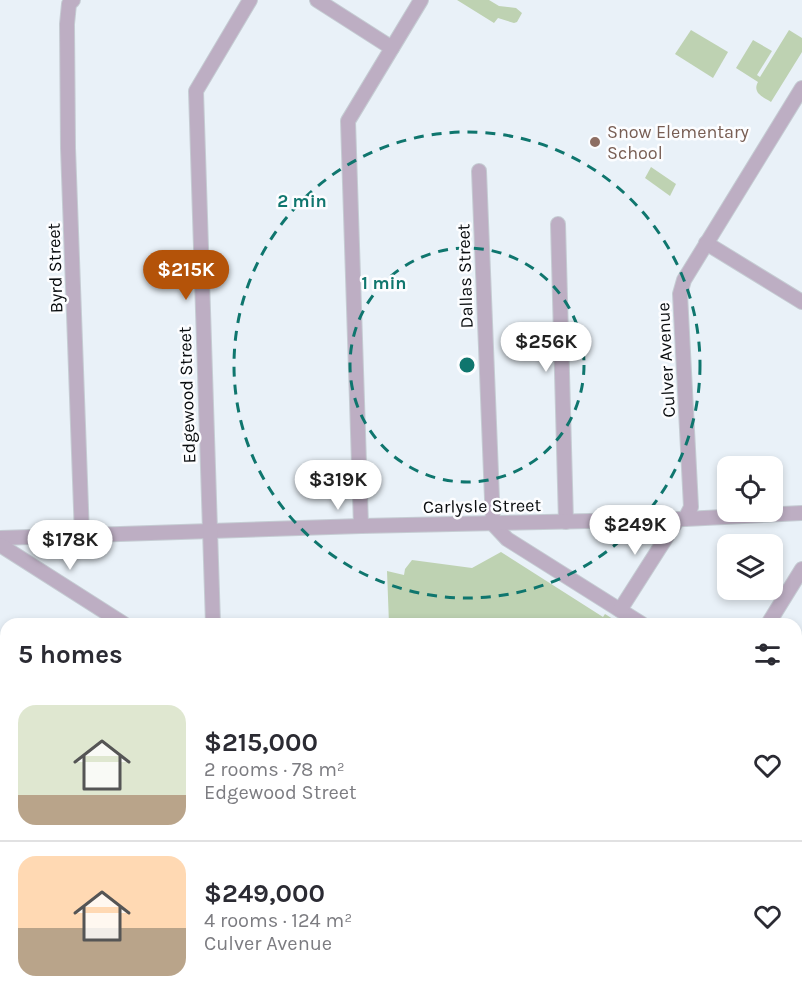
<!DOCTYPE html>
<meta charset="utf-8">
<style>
body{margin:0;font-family:Karla,sans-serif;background:#f2f2f3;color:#2b2b33;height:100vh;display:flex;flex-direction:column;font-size:22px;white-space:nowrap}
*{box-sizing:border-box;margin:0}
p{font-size:20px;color:#7c7c81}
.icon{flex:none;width:33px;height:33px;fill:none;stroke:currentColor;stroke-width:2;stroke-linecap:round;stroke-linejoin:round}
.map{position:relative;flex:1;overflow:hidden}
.details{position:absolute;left:0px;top:618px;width:802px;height:384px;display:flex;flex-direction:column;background:#fff;border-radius:18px 18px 0 0;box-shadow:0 3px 9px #0003}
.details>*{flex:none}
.fabs{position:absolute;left:717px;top:456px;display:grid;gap:12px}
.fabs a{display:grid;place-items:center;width:66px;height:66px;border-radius:12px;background:#fff;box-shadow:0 3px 9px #0003;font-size:30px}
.price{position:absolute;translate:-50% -51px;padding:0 14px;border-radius:21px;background:#fff;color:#222;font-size:20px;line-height:39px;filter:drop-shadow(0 2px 3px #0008)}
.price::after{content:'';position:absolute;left:50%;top:36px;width:18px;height:14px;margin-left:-9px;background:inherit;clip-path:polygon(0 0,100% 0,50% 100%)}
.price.current{background:#b45309;color:#fff}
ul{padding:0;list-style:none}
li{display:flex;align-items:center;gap:18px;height:150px;padding:0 18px}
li+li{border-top:2px solid #e1e1e2}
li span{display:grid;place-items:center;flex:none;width:168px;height:120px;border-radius:18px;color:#555}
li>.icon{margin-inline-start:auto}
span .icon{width:72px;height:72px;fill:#fffc;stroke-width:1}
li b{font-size:26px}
h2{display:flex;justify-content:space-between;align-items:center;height:72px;padding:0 18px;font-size:26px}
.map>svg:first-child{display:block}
.green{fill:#bed2b2}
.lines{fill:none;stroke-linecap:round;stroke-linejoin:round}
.minor-casing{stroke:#c5ccd3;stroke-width:16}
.major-casing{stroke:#c5ccd3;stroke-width:20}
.minor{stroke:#bdaec3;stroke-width:14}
.major{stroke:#92769c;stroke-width:16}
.ring{fill:none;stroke:#0f766e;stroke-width:3;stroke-dasharray:10 8}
.education-dot{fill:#8d6e63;stroke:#fcfdff;stroke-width:2}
.labels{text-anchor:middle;stroke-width:5;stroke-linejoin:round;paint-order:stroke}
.education-label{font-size:18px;fill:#785e54;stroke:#fcfdff;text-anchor:start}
.street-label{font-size:18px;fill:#090c0e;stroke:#fcfdff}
.centre{fill:#0f766e;stroke:#fcfdff;stroke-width:3}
.ring-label{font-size:18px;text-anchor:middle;font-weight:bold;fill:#0f766e;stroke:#fcfdff;stroke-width:5;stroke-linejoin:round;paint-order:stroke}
</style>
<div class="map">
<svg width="802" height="1002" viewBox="0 0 802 1002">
<rect width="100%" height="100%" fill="#e9f1f8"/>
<!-- green -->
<g class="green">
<path d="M457 0H489L499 6 516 8 522 13 517 22 514 23 498 18 494 23Z"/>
<path d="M691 30 728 52 713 78 675 54Z"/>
<path d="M789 30 802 38V52L771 102C763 97 752 93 758 82L736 68 753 40 772 51 757 75 760 77Z"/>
<path d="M651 167 676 184 670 196 645 178Z"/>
<path d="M501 552 603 617 605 614 621 624H389L387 571 404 575 405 569 412 560 472 568Z"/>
<path d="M797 735 802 739V801L797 809Z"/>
</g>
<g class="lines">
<defs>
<g id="minor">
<path d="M73 0 69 4 67 24 68 148 82 536"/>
<path d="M317 0 392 48"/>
<path d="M479 171 493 524 507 539 642 624"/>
<path d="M558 224 566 522"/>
<path d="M706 243 802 302"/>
<path d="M685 519 691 507 680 294 684 280 802 88"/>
<path d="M361 526 348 121 421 0"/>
<path d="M0 538 361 526 685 519 802 513"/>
<path d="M0 545 124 624"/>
<path d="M620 610 678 519"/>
<path d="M213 624 196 91 250 0"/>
<path d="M768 624 802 569"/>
<path d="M796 723 802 727"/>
<path d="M796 828 802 819"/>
<path d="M0 836H6"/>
<path d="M14 996V1002"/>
<path d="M161 996V1002"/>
<path d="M715 996 724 1002"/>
<path d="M377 1002 381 996"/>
<path d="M689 1002 692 996"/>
</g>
<g id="major">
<path d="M0 704 6 708"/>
<path d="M0 743 6 747"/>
<path d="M401 996 410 1002"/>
<path d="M462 996 471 1002"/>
</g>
</defs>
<!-- minor casing -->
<use href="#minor" class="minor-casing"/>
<!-- major casing -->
<use href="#major" class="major-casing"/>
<!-- minor -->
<use href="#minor" class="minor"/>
<!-- major -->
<use href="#major" class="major"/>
</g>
<!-- distance rings -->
<g class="ring">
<circle cx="467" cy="365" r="117"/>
<circle cx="467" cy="365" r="233"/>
</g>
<!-- markers -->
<circle class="education-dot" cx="595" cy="142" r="6"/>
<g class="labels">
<!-- education labels -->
<g class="education-label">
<text x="607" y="138">Snow Elementary<tspan x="607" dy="21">School</tspan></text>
</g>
<!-- street labels -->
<g class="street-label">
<text transform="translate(55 268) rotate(-92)" y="6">Byrd Street</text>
<text transform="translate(465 276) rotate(-92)" y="6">Dallas Street</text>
<text transform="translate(666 360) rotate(-93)" y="6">Culver Avenue</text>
<text transform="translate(187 395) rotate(-92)" y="6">Edgewood Street</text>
<text transform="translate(482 506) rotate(-1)" y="6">Carlysle Street</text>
</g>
</g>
<circle cx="467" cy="365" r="9" class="centre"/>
<g class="ring-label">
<text x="302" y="207">2 min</text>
<text x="384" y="289">1 min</text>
</g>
</svg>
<div class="fabs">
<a><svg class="icon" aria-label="locate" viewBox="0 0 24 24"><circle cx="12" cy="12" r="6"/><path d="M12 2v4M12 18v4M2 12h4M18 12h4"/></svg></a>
<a><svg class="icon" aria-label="layers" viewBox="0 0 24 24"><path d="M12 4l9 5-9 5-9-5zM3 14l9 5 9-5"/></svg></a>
</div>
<b class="price current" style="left:186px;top:301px">$215K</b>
<b class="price" style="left:546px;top:373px">$256K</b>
<b class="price" style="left:338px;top:511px">$319K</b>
<b class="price" style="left:635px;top:556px">$249K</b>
<b class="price" style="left:70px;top:571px">$178K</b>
<section class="details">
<h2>5 homes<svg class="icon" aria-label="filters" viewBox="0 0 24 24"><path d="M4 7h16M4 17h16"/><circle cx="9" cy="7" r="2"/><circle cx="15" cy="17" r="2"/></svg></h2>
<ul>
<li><span style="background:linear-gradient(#dfe7d0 75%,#b9a48a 0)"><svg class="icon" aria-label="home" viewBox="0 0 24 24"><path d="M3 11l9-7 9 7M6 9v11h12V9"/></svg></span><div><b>$215,000</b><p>2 rooms · 78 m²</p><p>Edgewood Street</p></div><svg class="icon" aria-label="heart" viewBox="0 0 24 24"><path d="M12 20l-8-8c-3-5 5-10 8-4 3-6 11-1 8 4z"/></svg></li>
<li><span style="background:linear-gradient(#ffd9b3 60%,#b9a48a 0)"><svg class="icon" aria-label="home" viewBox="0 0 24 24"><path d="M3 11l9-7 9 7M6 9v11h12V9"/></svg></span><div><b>$249,000</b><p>4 rooms · 124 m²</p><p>Culver Avenue</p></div><svg class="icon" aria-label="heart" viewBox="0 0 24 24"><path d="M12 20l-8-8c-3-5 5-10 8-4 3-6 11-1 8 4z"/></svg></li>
</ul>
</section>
</div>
